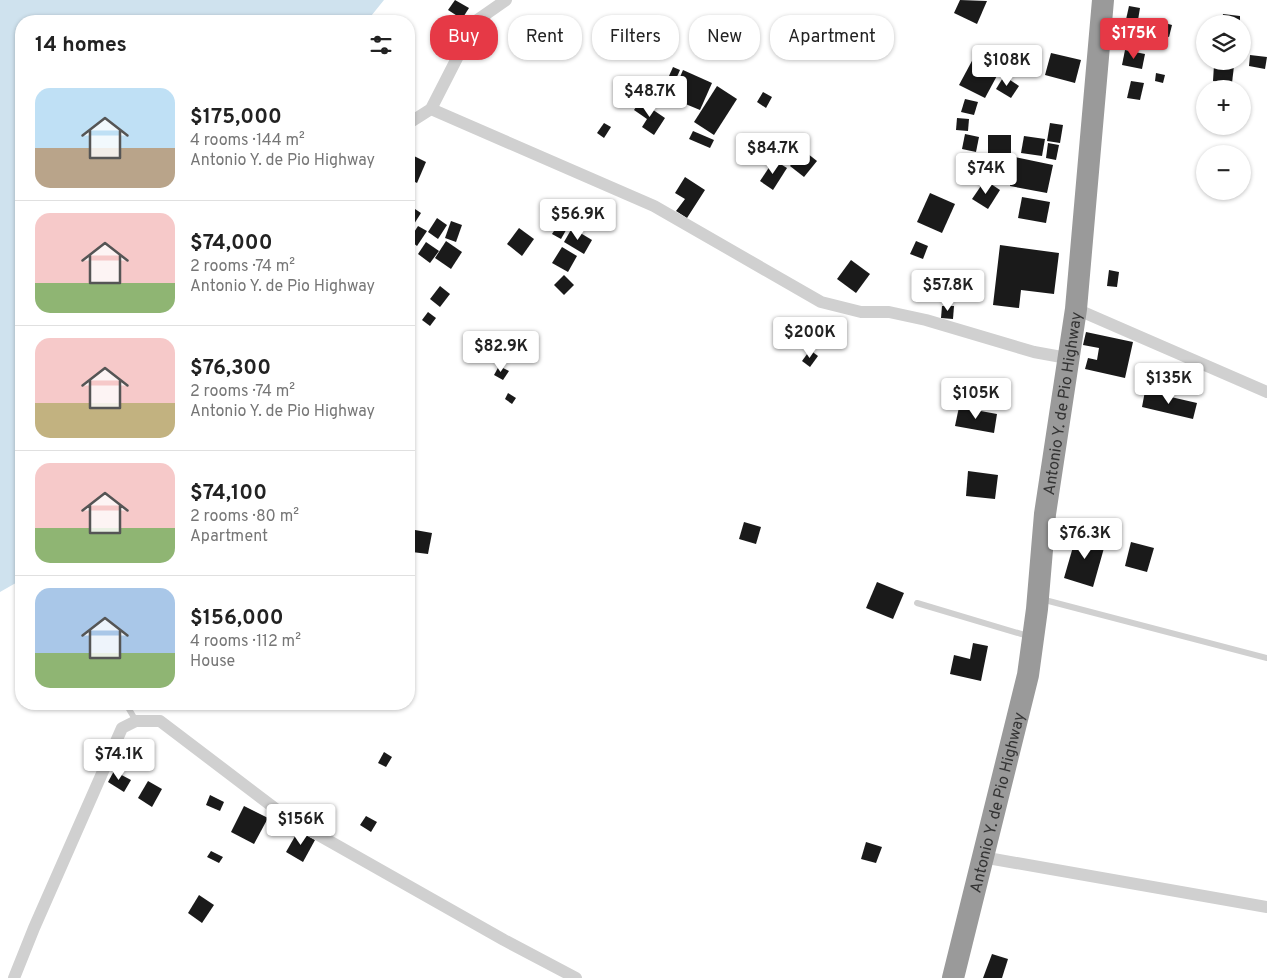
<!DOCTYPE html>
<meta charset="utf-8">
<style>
body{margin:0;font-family:Overpass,sans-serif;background:#f6f6f6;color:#222;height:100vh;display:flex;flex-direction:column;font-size:19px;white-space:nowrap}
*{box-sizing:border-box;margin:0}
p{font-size:16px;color:#767676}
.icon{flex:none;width:28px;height:28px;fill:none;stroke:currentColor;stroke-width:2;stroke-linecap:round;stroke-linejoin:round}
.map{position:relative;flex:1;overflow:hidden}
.details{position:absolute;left:15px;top:15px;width:400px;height:695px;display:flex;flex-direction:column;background:#fff;border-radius:20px;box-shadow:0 1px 4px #0004}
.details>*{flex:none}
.hud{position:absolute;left:430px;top:15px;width:475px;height:45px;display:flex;gap:10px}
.controls{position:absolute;left:1196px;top:15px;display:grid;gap:10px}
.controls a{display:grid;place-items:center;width:55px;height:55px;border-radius:50%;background:#fff;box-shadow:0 1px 4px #0004;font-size:25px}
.price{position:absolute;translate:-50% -42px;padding:0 11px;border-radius:5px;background:#fff;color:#222;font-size:16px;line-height:32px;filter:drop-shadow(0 1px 2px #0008)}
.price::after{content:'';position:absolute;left:50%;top:30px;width:15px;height:11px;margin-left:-8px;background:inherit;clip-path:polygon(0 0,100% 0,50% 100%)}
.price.selected{background:#e63946;color:#fff}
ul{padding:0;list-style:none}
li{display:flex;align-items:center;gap:15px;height:125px;padding:0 20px}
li+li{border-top:1px solid #e0e0e0}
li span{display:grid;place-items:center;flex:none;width:140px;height:100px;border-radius:15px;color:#555}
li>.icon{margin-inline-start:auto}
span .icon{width:60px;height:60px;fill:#fffc;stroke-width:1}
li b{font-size:21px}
h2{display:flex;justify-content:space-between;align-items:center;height:60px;padding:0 20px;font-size:21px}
.tag{padding:0 18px;border-radius:20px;background:#fff;box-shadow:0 1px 4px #0004;font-size:18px;line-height:45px}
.tag.selected{background:#e63946;color:#fff}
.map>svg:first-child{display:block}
.water{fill:#cfe2ee}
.building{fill:#1a1a1a}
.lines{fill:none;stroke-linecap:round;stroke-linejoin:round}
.lane{stroke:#d0d0d0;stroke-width:6}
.street{stroke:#d0d0d0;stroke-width:12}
.highway{stroke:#9a9a9a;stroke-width:22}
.labels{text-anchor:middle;stroke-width:5;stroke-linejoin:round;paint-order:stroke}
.street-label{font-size:16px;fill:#333;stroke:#fff}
</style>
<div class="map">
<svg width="1267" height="978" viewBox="0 0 1267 978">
<rect width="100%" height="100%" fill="#fff"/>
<!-- water -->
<path class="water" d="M0 0H384L367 21H21V539L16 547 21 550V580L0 592Z"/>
<!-- building -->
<g class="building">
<path d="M455 0 469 8 462 19 448 10Z"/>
<path d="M960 0 987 1 977 24 954 13Z"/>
<path d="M1129 6 1140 8 1137 26 1125 24Z"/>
<path d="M1223 14 1240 16V24H1222Z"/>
<path d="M1147 18 1172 25 1169 37 1161 35 1160 42 1142 37Z"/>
<path d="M1114 28 1132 31 1130 46 1112 43Z"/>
<path d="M1125 50 1145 54 1142 69 1122 65Z"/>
<path d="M1051 53 1081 60 1075 83 1045 75Z"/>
<path d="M1250 55 1267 57 1265 69 1249 66Z"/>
<path d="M973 59 999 72 985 98 959 85Z"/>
<path d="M1214 65 1234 66 1232 83 1213 81Z"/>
<path d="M673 67 680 70 676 79 669 76Z"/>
<path d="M683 70 712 83 700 110 671 98Z"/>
<path d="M1156 73 1165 75 1163 83 1155 81Z"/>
<path d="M1004 76 1019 86 1011 98 996 89Z"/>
<path d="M669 79 675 82 670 91 665 89Z"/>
<path d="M1131 81 1144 83 1140 100 1127 98Z"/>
<path d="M1213 83 1223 85 1222 89H1212Z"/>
<path d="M717 86 737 99 714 135 694 122Z"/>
<path d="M763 92 772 97 766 108 757 102Z"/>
<path d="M965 99 978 102 974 115 961 112Z"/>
<path d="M640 101 665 118 654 135 642 127 647 119 634 110Z"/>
<path d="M957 118 969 119 968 131 956 130Z"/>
<path d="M604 123 611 127 604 138 597 133Z"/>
<path d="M1050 123 1063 125 1060 143 1047 141Z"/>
<path d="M693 131 714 140 710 148 689 139Z"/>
<path d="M965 134 979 137 976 152 962 149Z"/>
<rect x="988" y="135" width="23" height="21"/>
<path d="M1024 136 1045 139 1042 156 1021 153Z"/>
<path d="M1048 143 1059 145 1056 160 1046 158Z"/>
<path d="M803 150 817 161 804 177 790 166Z"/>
<path d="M410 154 426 162 417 183 409 179Z"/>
<path d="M1015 157 1053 165 1047 193 1010 186Z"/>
<path d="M774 160 787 168 773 190 760 181Z"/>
<path d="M685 177 705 190 687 218 676 211 685 199 675 193Z"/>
<path d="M985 180 1000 190 988 209 972 199Z"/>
<path d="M930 193 955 204 942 233 917 222Z"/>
<path d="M1022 197 1050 202 1046 223 1018 218Z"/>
<path d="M412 207 421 213 409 232V211Z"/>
<path d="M437 218 447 225 438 239 428 232Z"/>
<path d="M561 220 569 225 561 239 552 234Z"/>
<path d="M451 221 462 225 456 242 445 238Z"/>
<path d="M418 226 427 231 417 246 409 240Z"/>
<path d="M519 228 534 239 522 256 507 244Z"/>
<path d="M572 228 592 240 584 254 564 242Z"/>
<path d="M446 241 462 252 451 269 435 258Z"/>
<path d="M916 241 928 246 923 259 910 254Z"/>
<path d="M426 242 439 251 430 263 418 254Z"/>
<path d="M1000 245 1059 253 1054 294 1021 290 1019 308 993 305Z"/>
<path d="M562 247 577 256 568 272 552 263Z"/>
<path d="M851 260 870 274 856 293 837 279Z"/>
<path d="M1109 270 1119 272 1117 287 1107 286Z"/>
<path d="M564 275 574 285 564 295 554 285Z"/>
<path d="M440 286 450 294 440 307 430 299Z"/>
<path d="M942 306H954L953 319 941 318Z"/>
<path d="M428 312 436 318 430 326 422 320Z"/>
<path d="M1086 332 1133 342 1125 378 1085 369 1088 358 1097 360 1099 348 1083 345Z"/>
<path d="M810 350 818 356 810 367 802 361Z"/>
<path d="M499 366 509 371 503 380 494 375Z"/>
<path d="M1145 391 1197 403 1193 419 1142 407Z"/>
<path d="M508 393 516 398 512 404 505 399Z"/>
<path d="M959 407 997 414 994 433 955 426Z"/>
<path d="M968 471 998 475 995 499 966 496Z"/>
<path d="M744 522 761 527 756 544 739 539Z"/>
<path d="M415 530 432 533 428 554 412 552Z"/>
<path d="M1077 533 1106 541 1093 587 1064 578Z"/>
<path d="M1131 542 1154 548 1147 572 1125 566Z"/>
<path d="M877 582 904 593 893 619 866 608Z"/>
<path d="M973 643 988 646 981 681 950 674 954 655 970 659Z"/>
<path d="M384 752 392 757 386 767 378 763Z"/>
<path d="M114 771 131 780 124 792 108 782Z"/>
<path d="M148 781 162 789 152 807 138 798Z"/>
<path d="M210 795 224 802 220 811 206 805Z"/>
<path d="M244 806 268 818 254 844 231 832Z"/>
<path d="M366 816 377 822 371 832 360 825Z"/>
<path d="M298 831 315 840 303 862 286 852Z"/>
<path d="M866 842 882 847 876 863 861 859Z"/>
<path d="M211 851 223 857 219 863 207 857Z"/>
<path d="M199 895 214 905 202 923 188 913Z"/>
<path d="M992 954 1008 959 1002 978H983Z"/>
</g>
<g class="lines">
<!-- lane -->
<g class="lane">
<path d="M1041 599 1267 658"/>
<path d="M917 603 1028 636"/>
<path d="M126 704 136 721"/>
</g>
<!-- street -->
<g class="street">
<path d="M431 109 654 206 821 302 861 312H889L926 320 1034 352 1067 358"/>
<path d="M409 123 431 109 476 21 506 0"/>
<path d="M1076 309 1267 392"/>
<path d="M982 857 1267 907"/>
<path d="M14 978 34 928 122 728 136 721H160L285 816 504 940 576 978"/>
</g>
<!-- highway -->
<path class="highway" id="s1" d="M953 978 1028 675 1037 609 1045 514 1076 309 1103 0"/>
</g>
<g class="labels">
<!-- street labels -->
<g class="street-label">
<text dy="6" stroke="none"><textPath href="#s1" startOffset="586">Antonio Y. de Pio Highway</textPath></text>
<text dy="6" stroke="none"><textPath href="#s1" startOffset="181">Antonio Y. de Pio Highway</textPath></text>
</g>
</g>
</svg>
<div class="controls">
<a><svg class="icon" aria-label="layers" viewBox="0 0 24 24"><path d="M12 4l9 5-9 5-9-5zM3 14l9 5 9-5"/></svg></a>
<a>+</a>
<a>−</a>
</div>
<b class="price selected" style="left:1134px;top:60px">$175K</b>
<b class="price" style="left:1007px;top:87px">$108K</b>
<b class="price" style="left:650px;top:118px">$48.7K</b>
<b class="price" style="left:773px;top:175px">$84.7K</b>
<b class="price" style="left:986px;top:195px">$74K</b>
<b class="price" style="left:578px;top:241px">$56.9K</b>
<b class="price" style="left:948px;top:312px">$57.8K</b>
<b class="price" style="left:810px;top:359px">$200K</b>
<b class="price" style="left:501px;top:373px">$82.9K</b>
<b class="price" style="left:1169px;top:405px">$135K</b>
<b class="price" style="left:976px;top:420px">$105K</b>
<b class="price" style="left:1085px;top:560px">$76.3K</b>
<b class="price" style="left:119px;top:781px">$74.1K</b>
<b class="price" style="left:301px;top:846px">$156K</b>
<div class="hud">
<a class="tag selected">Buy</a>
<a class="tag">Rent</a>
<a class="tag">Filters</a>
<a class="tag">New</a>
<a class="tag">Apartment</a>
</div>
<section class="details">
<h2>14 homes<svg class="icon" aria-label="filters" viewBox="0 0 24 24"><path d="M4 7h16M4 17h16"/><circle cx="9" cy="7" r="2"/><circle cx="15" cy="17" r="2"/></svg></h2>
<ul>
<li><span style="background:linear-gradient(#bfe0f5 60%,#b9a48a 0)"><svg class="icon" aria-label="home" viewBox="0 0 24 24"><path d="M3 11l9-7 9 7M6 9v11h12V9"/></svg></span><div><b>$175,000</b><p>4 rooms · 144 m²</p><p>Antonio Y. de Pio Highway</p></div></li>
<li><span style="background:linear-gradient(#f6c9c9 70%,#8fb573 0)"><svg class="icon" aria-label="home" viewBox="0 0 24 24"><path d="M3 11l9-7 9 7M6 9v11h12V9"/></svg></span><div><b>$74,000</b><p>2 rooms · 74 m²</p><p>Antonio Y. de Pio Highway</p></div></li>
<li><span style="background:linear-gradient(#f6c9c9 65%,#c2b280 0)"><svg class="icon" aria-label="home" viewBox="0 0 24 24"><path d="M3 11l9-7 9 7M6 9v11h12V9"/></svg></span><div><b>$76,300</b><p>2 rooms · 74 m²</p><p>Antonio Y. de Pio Highway</p></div></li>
<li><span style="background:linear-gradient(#f6c9c9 65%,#8fb573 0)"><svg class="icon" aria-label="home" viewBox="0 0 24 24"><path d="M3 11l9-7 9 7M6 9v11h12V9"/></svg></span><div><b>$74,100</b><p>2 rooms · 80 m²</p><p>Apartment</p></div></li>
<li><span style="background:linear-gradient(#a9c7e8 65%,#8fb573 0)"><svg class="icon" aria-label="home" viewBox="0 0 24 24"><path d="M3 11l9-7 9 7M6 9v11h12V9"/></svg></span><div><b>$156,000</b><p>4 rooms · 112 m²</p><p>House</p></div></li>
</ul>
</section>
</div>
